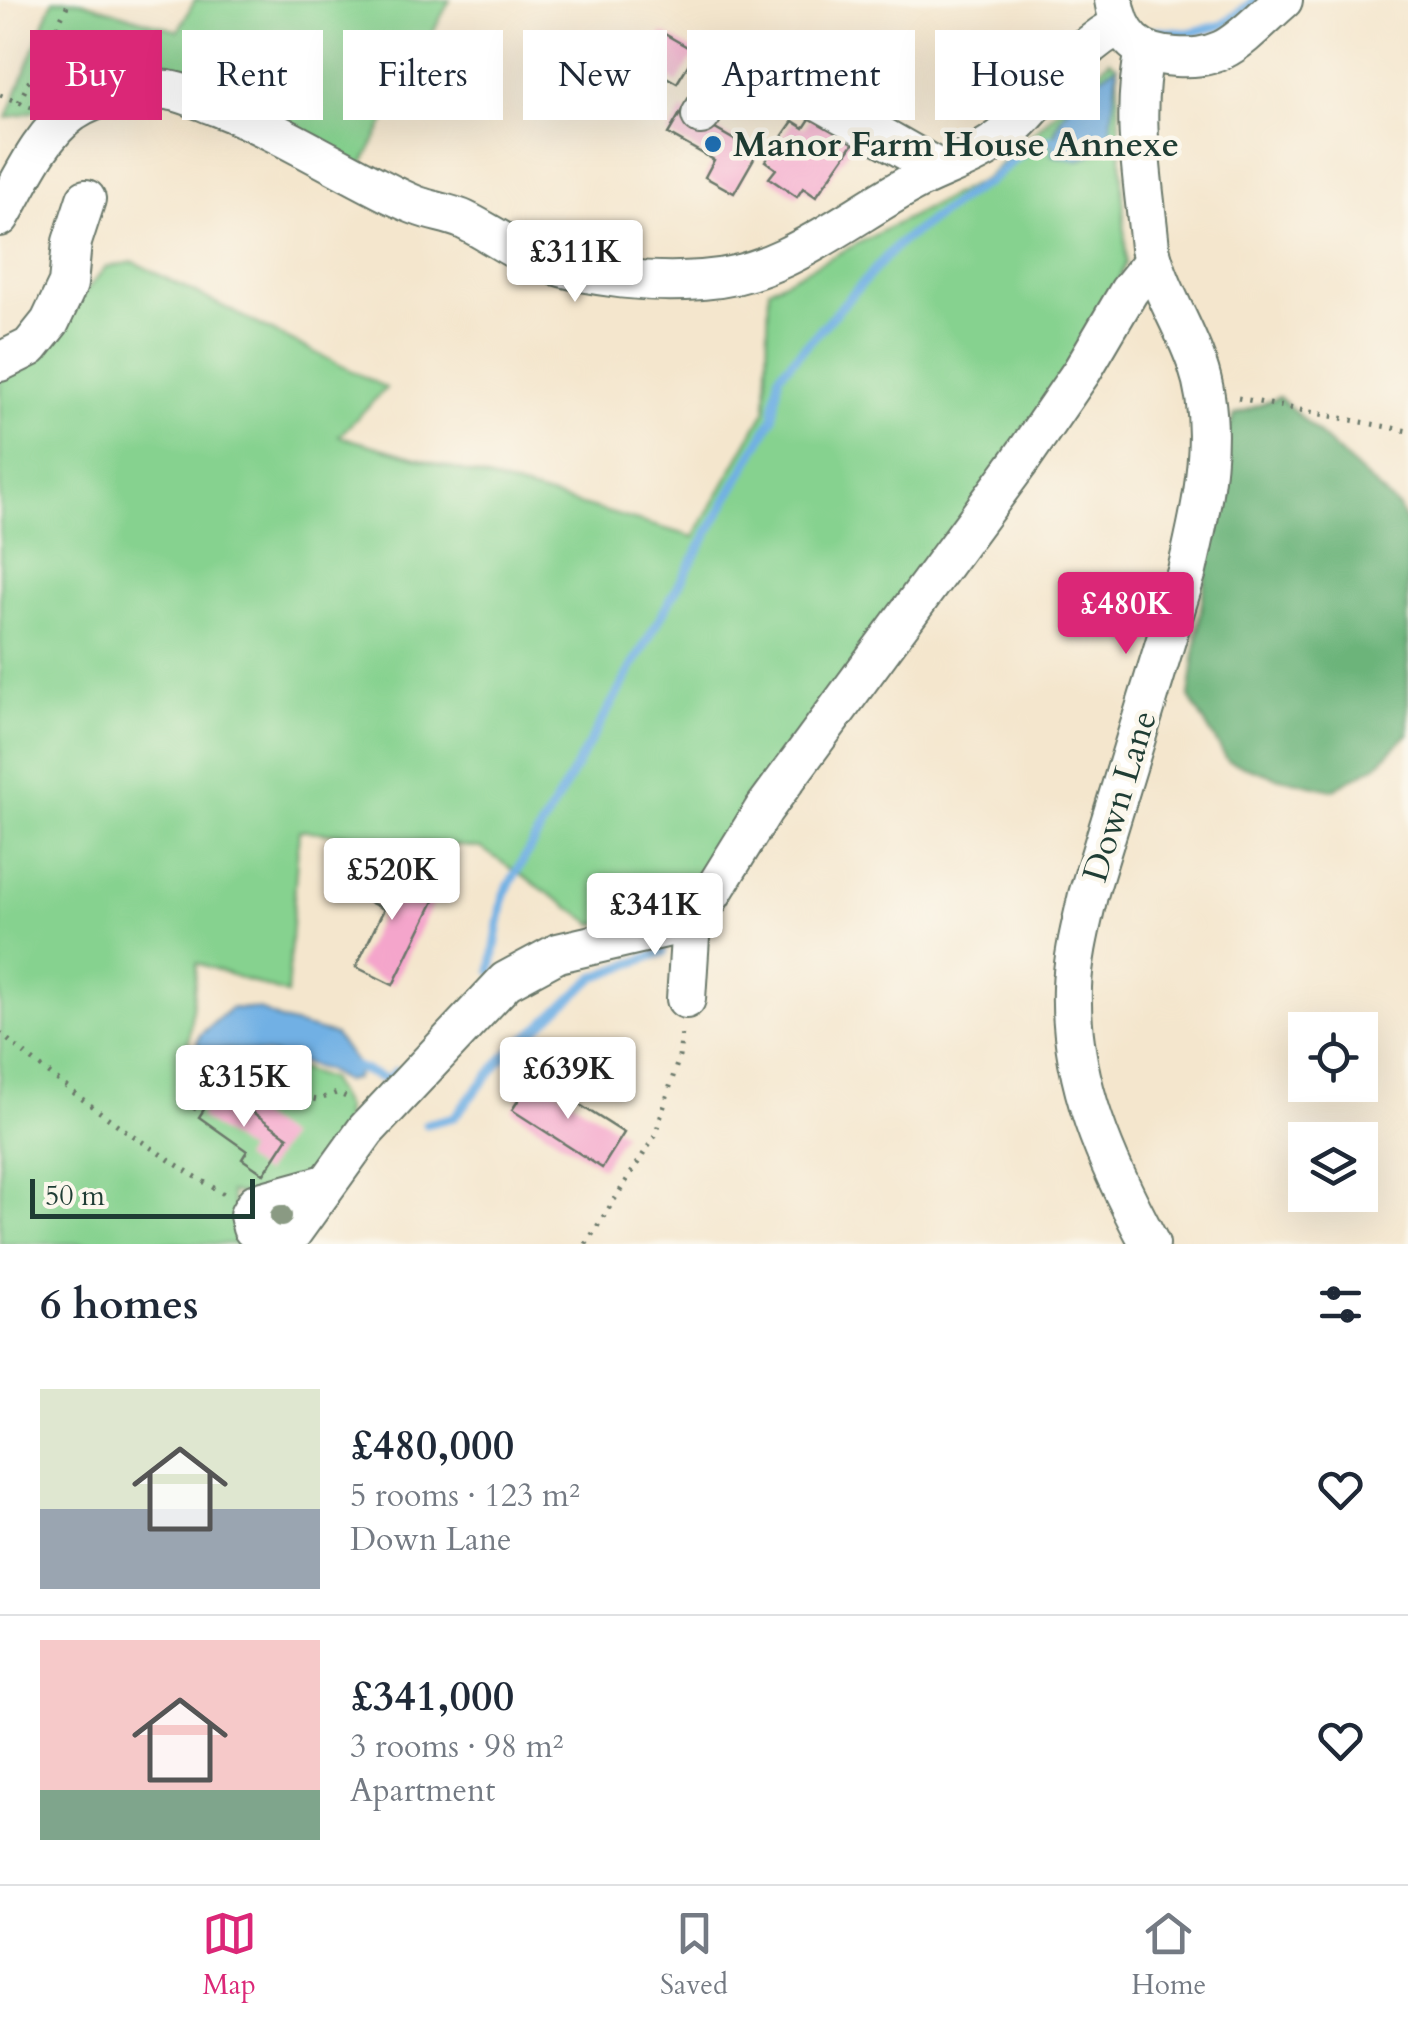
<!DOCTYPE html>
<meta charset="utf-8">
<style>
body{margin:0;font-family:Cardo,serif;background:#f2f2f3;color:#1f2937;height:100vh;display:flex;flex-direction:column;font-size:38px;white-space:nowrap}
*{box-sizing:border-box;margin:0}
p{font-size:32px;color:#747a83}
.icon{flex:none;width:55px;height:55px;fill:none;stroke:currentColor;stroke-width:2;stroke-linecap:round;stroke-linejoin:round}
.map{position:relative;height:1244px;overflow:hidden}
.side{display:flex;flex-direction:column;background:#fff;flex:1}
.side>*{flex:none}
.banner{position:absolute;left:30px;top:30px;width:1350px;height:90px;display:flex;gap:20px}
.tools{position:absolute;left:1288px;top:1012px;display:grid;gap:20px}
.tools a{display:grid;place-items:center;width:90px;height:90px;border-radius:0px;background:#fff;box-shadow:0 10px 40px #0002;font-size:50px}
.scale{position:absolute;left:30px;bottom:25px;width:225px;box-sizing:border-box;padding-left:10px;border:5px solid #1f3d34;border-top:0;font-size:28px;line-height:35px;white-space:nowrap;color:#1f3d34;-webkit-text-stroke:8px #fbf7ec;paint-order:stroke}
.price{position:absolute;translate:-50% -85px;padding:0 22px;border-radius:10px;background:#fff;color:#222;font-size:32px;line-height:65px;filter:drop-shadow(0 2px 5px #0008)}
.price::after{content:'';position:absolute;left:50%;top:60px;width:30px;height:22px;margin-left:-15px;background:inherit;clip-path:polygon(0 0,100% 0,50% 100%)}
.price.active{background:#db2777;color:#fff}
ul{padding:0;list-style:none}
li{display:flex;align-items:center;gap:30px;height:250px;padding:0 40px}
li+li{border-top:2px solid #e0e1e3}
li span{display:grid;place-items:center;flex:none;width:280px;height:200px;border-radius:0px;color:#555}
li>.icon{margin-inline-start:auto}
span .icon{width:120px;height:120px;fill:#fffc;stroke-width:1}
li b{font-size:42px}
h2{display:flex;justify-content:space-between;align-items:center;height:120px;padding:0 40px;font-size:42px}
.pill{padding:0 35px;border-radius:0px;background:#fff;box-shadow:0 10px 40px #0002;font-size:35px;line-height:90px}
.pill.active{background:#db2777;color:#fff}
.tab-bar{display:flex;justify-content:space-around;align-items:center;height:140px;border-top:2px solid #e0e1e3;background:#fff;font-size:28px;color:#747a83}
.tab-bar a{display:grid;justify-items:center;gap:5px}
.tab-bar .active{color:#db2777}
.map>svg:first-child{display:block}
.green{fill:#86d28f;stroke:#528862;stroke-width:2.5}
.forest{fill:#6cb47a;stroke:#467857;stroke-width:2.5}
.water{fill:#71b0e4;stroke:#48768c;stroke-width:2.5}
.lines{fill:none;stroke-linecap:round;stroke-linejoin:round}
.stream{stroke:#71b0e4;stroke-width:9}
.building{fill:#f4a5cb}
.minor-casing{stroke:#6a786a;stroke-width:42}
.path{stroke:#6a786a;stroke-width:5;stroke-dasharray:2.5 8;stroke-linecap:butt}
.minor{stroke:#fff;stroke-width:38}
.tree{fill:#8a9a83}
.poi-dot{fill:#1f6fb2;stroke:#fbf7ec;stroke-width:4}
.labels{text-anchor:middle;stroke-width:9;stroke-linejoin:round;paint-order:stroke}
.poi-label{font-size:35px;font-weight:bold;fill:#1f3d34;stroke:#fbf7ec;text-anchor:start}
.street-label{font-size:35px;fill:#1f3d34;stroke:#fbf7ec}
</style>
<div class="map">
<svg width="1408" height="1244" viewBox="0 0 1408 1244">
<rect width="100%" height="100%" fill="#fbf7ec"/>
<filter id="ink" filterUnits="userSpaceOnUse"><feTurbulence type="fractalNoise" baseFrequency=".01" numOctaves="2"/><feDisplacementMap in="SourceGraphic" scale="20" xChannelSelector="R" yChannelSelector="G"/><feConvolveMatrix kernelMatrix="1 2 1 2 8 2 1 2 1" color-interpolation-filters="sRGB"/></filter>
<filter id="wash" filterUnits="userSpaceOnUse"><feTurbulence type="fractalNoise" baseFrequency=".0048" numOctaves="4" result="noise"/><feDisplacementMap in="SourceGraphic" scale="40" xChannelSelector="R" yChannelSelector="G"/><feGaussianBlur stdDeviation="2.25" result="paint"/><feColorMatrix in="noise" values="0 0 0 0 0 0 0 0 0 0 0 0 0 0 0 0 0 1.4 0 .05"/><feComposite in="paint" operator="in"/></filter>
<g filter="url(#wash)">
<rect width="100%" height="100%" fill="#f4e6cd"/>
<!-- green -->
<g class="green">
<path d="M53 0H77L178 31 195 0H450L362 165 152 81 7 118Z"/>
<path d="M1110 60 1117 66 1126 263 1092 336 681 911 594 924 481 848 299 830 287 994 197 963 188 1046 201 1057 275 1061 329 1079 345 1108 343 1150 322 1180 256 1197 230 1192 243 1238 241 1244H0V348H37L106 267 134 262 386 388 339 436 694 537 766 409 769 289 986 178Z"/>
</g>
<!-- forest -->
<path class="forest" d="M1279 397 1399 508 1408 527V734L1377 765 1332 790 1276 777 1228 761 1189 697 1206 572 1228 459 1224 439 1235 415Z"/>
<!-- water -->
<g class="water">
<path d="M1117 66 1109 147 1078 160 1052 155C1051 113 1083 87 1117 66Z"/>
<path d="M231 1008 259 1009 282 1021 335 1035 359 1068 355 1079 344 1081 325 1070 275 1055 226 1050 203 1052 197 1043 200 1035Z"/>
</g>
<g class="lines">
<!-- stream -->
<g class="stream">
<path d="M1154 31 1188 33 1223 25 1255 0"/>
<path d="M491 971 504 894 773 418 779 375 898 244 969 193 988 182 1028 148 1051 139"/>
<path d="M348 1064 387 1080 396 1071"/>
<path d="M426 1124 454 1117 501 1060 595 977 663 952"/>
</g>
</g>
<g id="blocks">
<!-- building -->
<g class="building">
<path d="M663 33 696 52 677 83 645 65Z"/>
<path d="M821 102 862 131 816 197 803 188 797 197 769 178 776 169 765 161 793 121 804 128Z"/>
<path d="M682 110 757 153 734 193 705 177 714 160 668 134Z"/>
<path d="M376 862 402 874 408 888 434 901 393 985 356 967 384 909 359 897Z"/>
<path d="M534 1076 624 1133 602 1168 512 1110Z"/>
<path d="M218 1088 288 1137 264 1174 242 1159 247 1151 199 1117Z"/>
</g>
</g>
</g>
<g filter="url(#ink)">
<use href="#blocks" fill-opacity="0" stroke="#6a786a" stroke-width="2.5"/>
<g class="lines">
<defs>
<g id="minor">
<path d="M1114 0C1120 37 1138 55 1176 57 1193 58 1206 57 1222 50 1244 39 1264 16 1283 0"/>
<path d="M1145 51C1130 116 1144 183 1150 248 1159 289 1184 325 1197 364 1220 430 1202 505 1187 571L1088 895C1081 926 1073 956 1072 987 1069 1081 1107 1164 1150 1244"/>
<path d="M701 115 718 89 736 75 763 79 821 102 939 169"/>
<path d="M0 217C20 183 40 135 73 112 99 95 136 87 167 90 184 92 202 101 218 107 279 131 334 166 393 195 402 199 411 204 421 207 435 212 451 214 464 220 491 233 516 253 544 262 593 278 651 284 702 280 782 275 844 220 912 183 942 167 979 157 1006 134 1042 104 1077 43 1120 26"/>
<path d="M0 362 30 347 50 322 68 284 72 242 86 199"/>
<path d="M686 999 691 922"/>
<path d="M268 1244 252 1228 249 1215 256 1203 325 1184"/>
<path d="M284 1244 366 1130 506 981 558 953 691 922 704 906 764 809 1020 461 1082 371 1129 291 1153 261"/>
</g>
</defs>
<!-- minor casing -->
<use href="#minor" class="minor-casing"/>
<!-- path -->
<g class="path">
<path d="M0 95 32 107"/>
<path d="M19 102 70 0"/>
<path d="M1238 398 1408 431"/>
<path d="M0 1033C70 1093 145 1147 224 1194"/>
<path d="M193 1110 208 1087 218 1081 248 1084 317 1100 337 1093 346 1097 349 1101"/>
<path d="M586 1244 655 1136 679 1057 682 1032"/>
</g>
<!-- minor -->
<use href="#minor" class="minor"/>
</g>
<!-- trees -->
<circle class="tree" cx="281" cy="1216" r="11"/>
</g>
<!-- markers -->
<circle class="poi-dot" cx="713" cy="144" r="10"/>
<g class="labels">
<!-- poi labels -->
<g class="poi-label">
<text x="733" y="156">Manor Farm House Annexe</text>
</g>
<!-- street labels -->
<g class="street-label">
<text transform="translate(1119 796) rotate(-73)" y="12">Down Lane</text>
</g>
</g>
</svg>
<div class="tools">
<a><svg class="icon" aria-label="locate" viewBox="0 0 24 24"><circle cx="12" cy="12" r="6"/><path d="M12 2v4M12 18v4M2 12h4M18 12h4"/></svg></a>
<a><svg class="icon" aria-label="layers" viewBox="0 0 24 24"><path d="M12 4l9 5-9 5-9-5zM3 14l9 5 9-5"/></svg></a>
</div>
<div class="scale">50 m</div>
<b class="price" style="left:575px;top:305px">£311K</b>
<b class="price active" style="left:1126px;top:657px">£480K</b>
<b class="price" style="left:392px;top:923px">£520K</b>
<b class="price" style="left:655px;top:958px">£341K</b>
<b class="price" style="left:568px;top:1122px">£639K</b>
<b class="price" style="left:244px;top:1130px">£315K</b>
<div class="banner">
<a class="pill active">Buy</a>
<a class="pill">Rent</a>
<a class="pill">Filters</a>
<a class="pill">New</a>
<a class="pill">Apartment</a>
<a class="pill">House</a>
</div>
</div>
<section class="side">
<h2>6 homes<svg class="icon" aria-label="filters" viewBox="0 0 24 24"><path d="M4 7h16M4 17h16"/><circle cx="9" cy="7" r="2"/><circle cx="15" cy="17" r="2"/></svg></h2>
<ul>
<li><span style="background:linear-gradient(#dfe7d0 60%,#9aa5b1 0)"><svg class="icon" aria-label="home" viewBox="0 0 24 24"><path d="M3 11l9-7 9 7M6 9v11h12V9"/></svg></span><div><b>£480,000</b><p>5 rooms · 123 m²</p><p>Down Lane</p></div><svg class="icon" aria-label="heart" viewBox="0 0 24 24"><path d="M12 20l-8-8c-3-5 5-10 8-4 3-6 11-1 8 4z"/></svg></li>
<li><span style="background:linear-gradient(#f6c9c9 75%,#7fa58c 0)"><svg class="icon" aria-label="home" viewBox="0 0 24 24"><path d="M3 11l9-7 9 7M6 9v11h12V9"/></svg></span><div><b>£341,000</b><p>3 rooms · 98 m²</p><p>Apartment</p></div><svg class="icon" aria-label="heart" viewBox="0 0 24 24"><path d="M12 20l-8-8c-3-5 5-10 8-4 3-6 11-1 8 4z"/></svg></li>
</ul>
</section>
<nav class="tab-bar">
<a class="active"><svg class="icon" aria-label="map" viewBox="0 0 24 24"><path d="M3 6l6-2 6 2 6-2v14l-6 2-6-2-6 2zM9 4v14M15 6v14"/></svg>Map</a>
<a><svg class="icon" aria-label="saved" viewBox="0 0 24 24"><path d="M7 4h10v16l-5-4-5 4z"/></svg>Saved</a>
<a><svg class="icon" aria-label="home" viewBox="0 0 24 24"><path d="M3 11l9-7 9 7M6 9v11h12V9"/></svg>Home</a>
</nav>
